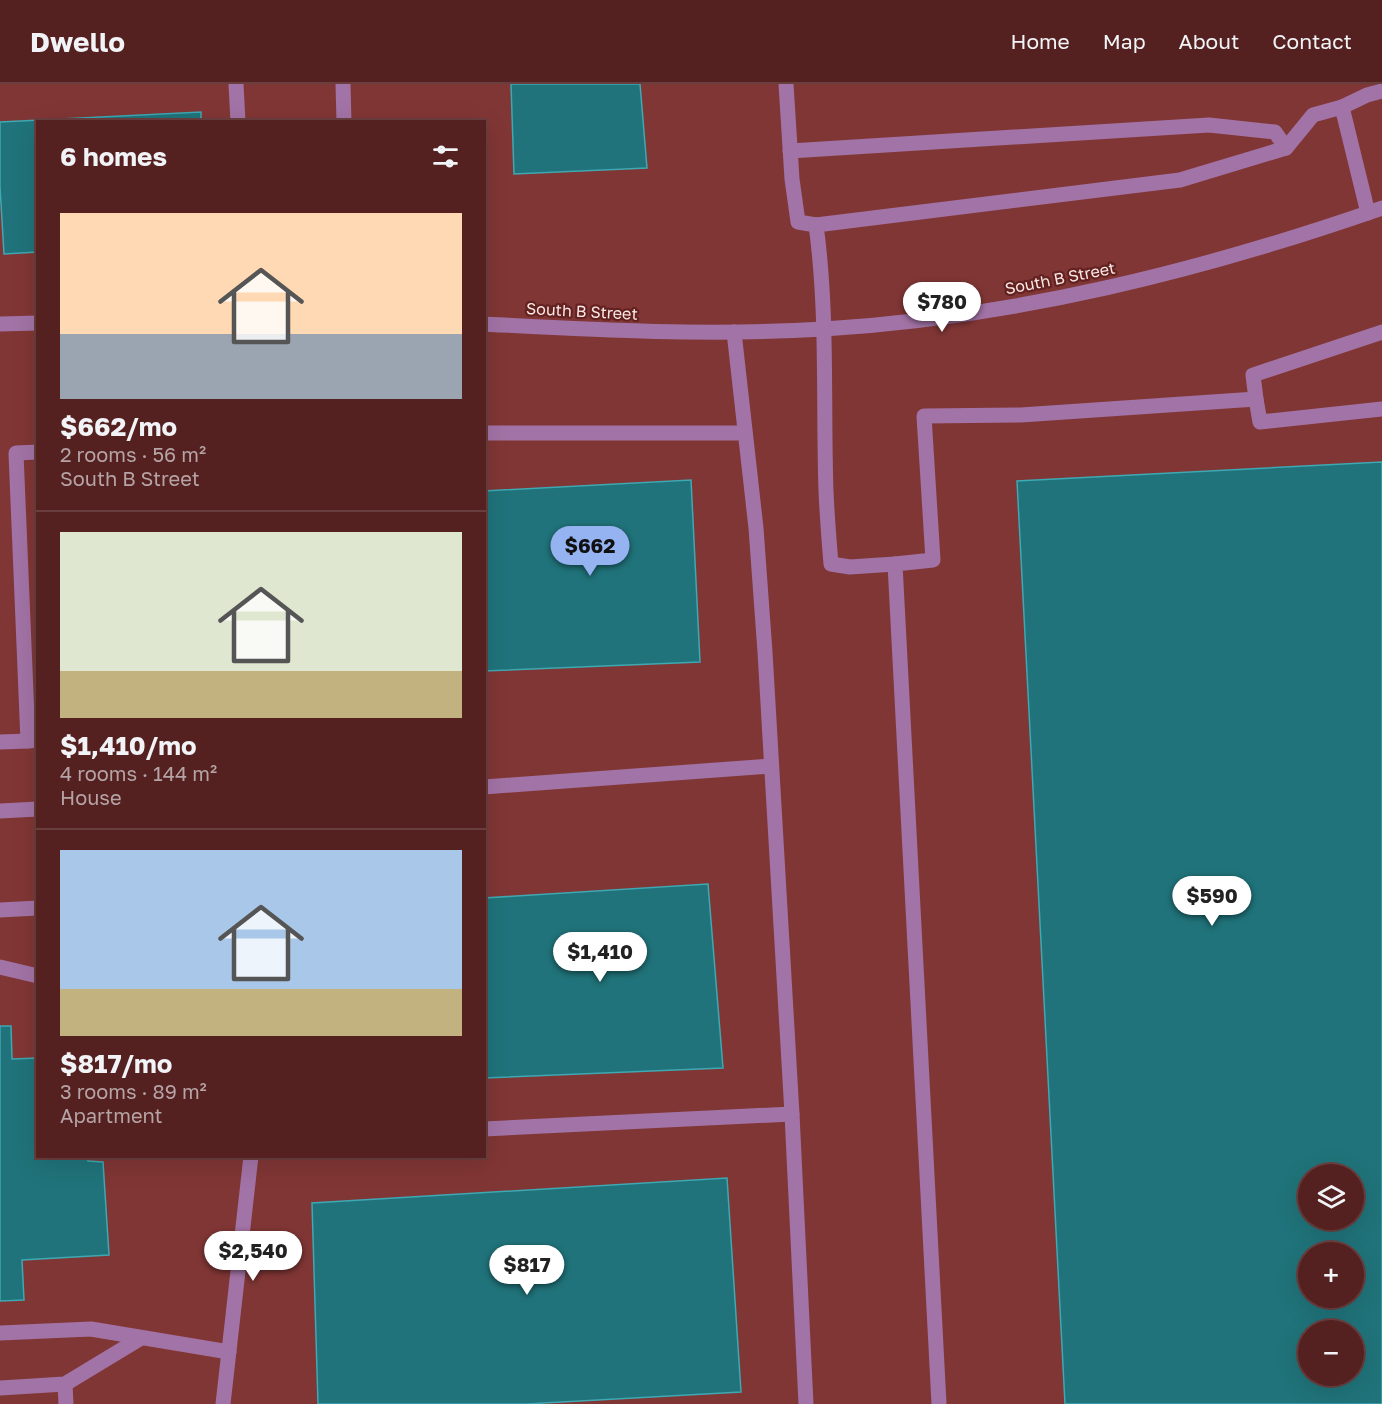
<!DOCTYPE html>
<meta charset="utf-8">
<style>
body{margin:0;font-family:"Golos Text",sans-serif;background:#5a2929;color:#f1f3f6;height:100vh;display:flex;flex-direction:column;font-size:22px;white-space:nowrap}
*{box-sizing:border-box;margin:0}
p{font-size:20px;color:#b5a3a5}
.icon{flex:none;width:33px;height:33px;fill:none;stroke:currentColor;stroke-width:2;stroke-linecap:round;stroke-linejoin:round}
.map{position:relative;flex:1;overflow:hidden}
.sheet{position:absolute;left:36px;top:36px;width:450px;height:1038px;display:flex;flex-direction:column;background:#542120;border-radius:0px;box-shadow:0 6px 24px #0002,0 0 0 2px #6a3e3e}
.sheet>*{flex:none}
.controls{position:absolute;left:1298px;top:1080px;display:grid;gap:12px}
.controls a{display:grid;place-items:center;width:66px;height:66px;border-radius:50%;background:#542120;box-shadow:0 6px 24px #0002,0 0 0 2px #6a3e3e;font-size:30px}
.price{position:absolute;translate:-50% -51px;padding:0 14px;border-radius:21px;background:#fff;color:#222;font-size:20px;line-height:39px;filter:drop-shadow(0 2px 3px #0008)}
.price::after{content:'';position:absolute;left:50%;top:36px;width:18px;height:14px;margin-left:-9px;background:inherit;clip-path:polygon(0 0,100% 0,50% 100%)}
.price.on{background:#95b2f1;color:#111}
ul{padding:0;list-style:none}
li{display:grid;align-content:center;gap:12px;height:318px;padding:0 24px}
li+li{border-top:2px solid #6a3e3e}
li span{display:grid;place-items:center;height:186px;border-radius:0px;color:#555}
li>.icon{margin-inline-start:auto}
span .icon{width:108px;height:108px;fill:#fffc;stroke-width:1}
li b{font-size:26px}
h2{display:flex;justify-content:space-between;align-items:center;height:72px;padding:0 24px;font-size:26px}
header{display:flex;align-items:center;gap:36px;box-sizing:border-box;height:84px;padding:0 30px;background:#542120;border-bottom:2px solid #6a3e3e}
header strong{font-size:28px}
nav{display:flex;gap:33px;margin-inline-start:auto;font-size:21px}
.map>svg:first-child{display:block}
.built{fill:#803635;fill-rule:evenodd}
.building{fill:#20737a;stroke:#3ea8b3;stroke-width:1.5;fill-rule:evenodd}
.lines{fill:none;stroke-linecap:round;stroke-linejoin:round}
.minor{stroke:#a273a6;stroke-width:15}
.labels{text-anchor:middle;stroke-width:4.5;stroke-linejoin:round;paint-order:stroke}
.street-label{font-size:16px;fill:#fae9e7;stroke:#632120}
</style>
<header>
<strong>Dwello</strong>
<nav><a>Home</a><a>Map</a><a>About</a><a>Contact</a></nav>
</header>
<div class="map">
<svg width="1382" height="1320" viewBox="0 0 1382 1320">
<rect width="100%" height="100%" fill="#702c2b"/>
<!-- built -->
<path class="built" d="M0 0H1382V1320H0ZM38 38H484V1072H38ZM1308 1090H1353V1136H1308ZM1308 1168H1353V1214H1308ZM1308 1246H1353V1292H1308Z"/>
<!-- building -->
<g class="building">
<path d="M511 0H640L647 84 514 90Z"/>
<path d="M201 28V38H38V168L4 170 0 103V38Z"/>
<path d="M1382 378V1320H1065L1017 397ZM1308 1090H1353V1136H1308ZM1308 1168H1353V1214H1308ZM1308 1246H1353V1292H1308Z"/>
<path d="M691 396 700 578 484 587V407Z"/>
<path d="M708 800 723 984 484 994V814Z"/>
<path d="M0 942H11L12 975 38 974V1072H88V1077L103 1078 109 1171 22 1176 24 1216 0 1217Z"/>
<path d="M727 1094 741 1308 526 1320H318L312 1119Z"/>
</g>
<g class="lines">
<!-- minor -->
<g class="minor">
<path d="M236 0 238 38"/>
<path d="M343 0 344 38"/>
<path d="M786 0 792 95 798 138 816 141"/>
<path d="M1342 23 1367 11 1382 7"/>
<path d="M790 67 1209 41 1275 48 1286 64"/>
<path d="M0 240 38 239"/>
<path d="M484 240C598 246 710 252 824 245 1016 233 1201 187 1382 124"/>
<path d="M734 248 756 444 765 568 792 1030 806 1320"/>
<path d="M1256 315 1253 291 1382 248"/>
<path d="M484 349H745"/>
<path d="M38 368 16 369 28 657 38 656"/>
<path d="M895 480 850 483 831 480C829 456 827 431 826 407 823 318 828 229 816 141L1180 96 1286 64 1313 31 1342 23 1368 129"/>
<path d="M0 658 28 657"/>
<path d="M484 703 771 682"/>
<path d="M0 727 38 725"/>
<path d="M0 826 38 824"/>
<path d="M0 883 38 892"/>
<path d="M484 1045 792 1030"/>
<path d="M0 1249 91 1245 229 1268"/>
<path d="M65 1300 66 1320"/>
<path d="M0 1304 65 1300 141 1254"/>
<path d="M223 1320 251 1072"/>
<path d="M939 1320 895 480 933 476 924 332 1021 331 1256 315 1260 338 1382 325"/>
</g>
</g>
<g class="labels">
<!-- street labels -->
<g class="street-label">
<text transform="translate(1060 194) rotate(-11)" y="6">South B Street</text>
<text transform="translate(582 227) rotate(3)" y="6">South B Street</text>
</g>
</g>
</svg>
<div class="controls">
<a><svg class="icon" aria-label="layers" viewBox="0 0 24 24"><path d="M12 4l9 5-9 5-9-5zM3 14l9 5 9-5"/></svg></a>
<a>+</a>
<a>−</a>
</div>
<b class="price" style="left:942px;top:249px">$780</b>
<b class="price on" style="left:590px;top:493px">$662</b>
<b class="price" style="left:1212px;top:843px">$590</b>
<b class="price" style="left:600px;top:899px">$1,410</b>
<b class="price" style="left:253px;top:1198px">$2,540</b>
<b class="price" style="left:527px;top:1212px">$817</b>
<section class="sheet">
<h2>6 homes<svg class="icon" aria-label="filters" viewBox="0 0 24 24"><path d="M4 7h16M4 17h16"/><circle cx="9" cy="7" r="2"/><circle cx="15" cy="17" r="2"/></svg></h2>
<ul>
<li><span style="background:linear-gradient(#ffd9b3 65%,#9aa5b1 0)"><svg class="icon" aria-label="home" viewBox="0 0 24 24"><path d="M3 11l9-7 9 7M6 9v11h12V9"/></svg></span><div><b>$662/mo</b><p>2 rooms · 56 m²</p><p>South B Street</p></div></li>
<li><span style="background:linear-gradient(#dfe7d0 75%,#c2b280 0)"><svg class="icon" aria-label="home" viewBox="0 0 24 24"><path d="M3 11l9-7 9 7M6 9v11h12V9"/></svg></span><div><b>$1,410/mo</b><p>4 rooms · 144 m²</p><p>House</p></div></li>
<li><span style="background:linear-gradient(#a9c7e8 75%,#c2b280 0)"><svg class="icon" aria-label="home" viewBox="0 0 24 24"><path d="M3 11l9-7 9 7M6 9v11h12V9"/></svg></span><div><b>$817/mo</b><p>3 rooms · 89 m²</p><p>Apartment</p></div></li>
</ul>
</section>
</div>
